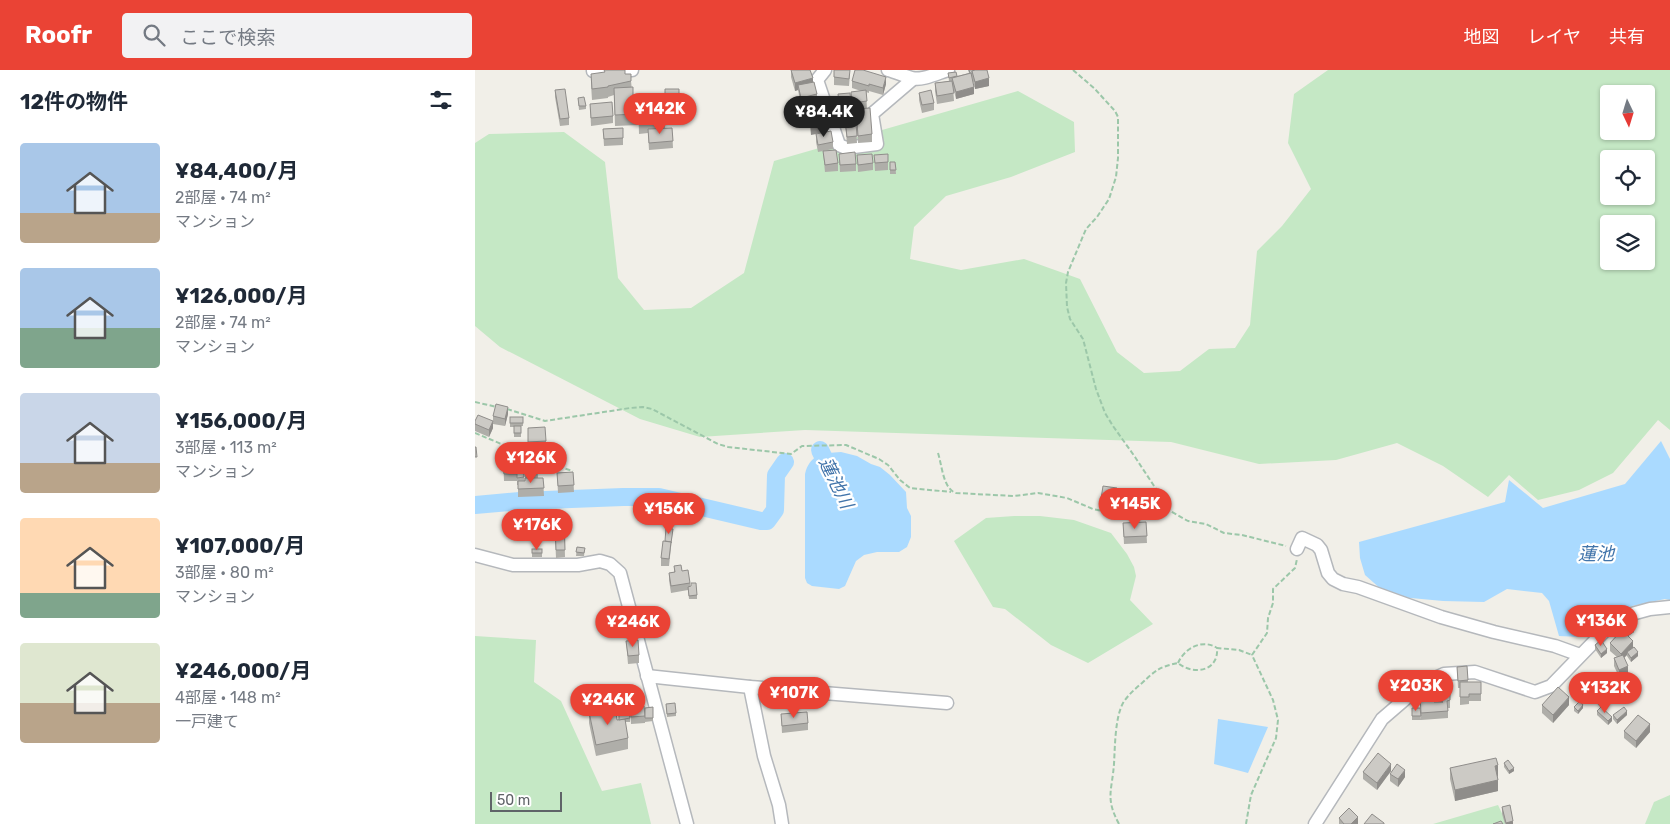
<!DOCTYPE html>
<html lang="ja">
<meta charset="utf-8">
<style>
body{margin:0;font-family:Rubik,"Noto Sans JP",sans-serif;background:#f2f2f3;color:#1f2937;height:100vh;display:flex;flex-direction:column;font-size:19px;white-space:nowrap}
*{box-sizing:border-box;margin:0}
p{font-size:16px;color:#747a83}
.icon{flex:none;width:28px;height:28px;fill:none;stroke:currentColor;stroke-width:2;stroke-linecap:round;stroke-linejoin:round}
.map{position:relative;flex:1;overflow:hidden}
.details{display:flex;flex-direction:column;background:#fff;width:475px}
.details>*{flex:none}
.needle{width:32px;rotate:176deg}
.fabs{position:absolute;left:1125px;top:15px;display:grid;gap:10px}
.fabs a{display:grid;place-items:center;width:55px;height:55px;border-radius:5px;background:#fff;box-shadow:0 1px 4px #0004;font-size:25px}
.scale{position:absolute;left:15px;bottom:12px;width:72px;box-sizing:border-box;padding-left:5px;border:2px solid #5f6368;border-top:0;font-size:14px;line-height:18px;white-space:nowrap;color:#5f6368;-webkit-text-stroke:4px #fff;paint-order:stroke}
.price{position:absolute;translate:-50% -42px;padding:0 11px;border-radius:18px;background:#ea4335;color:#fff;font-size:16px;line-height:32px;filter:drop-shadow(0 1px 2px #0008)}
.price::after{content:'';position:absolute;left:50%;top:30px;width:15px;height:11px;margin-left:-8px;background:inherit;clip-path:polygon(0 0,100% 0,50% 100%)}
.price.on{background:#222;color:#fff}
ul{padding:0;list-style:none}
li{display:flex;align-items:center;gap:15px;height:125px;padding:0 20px}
li span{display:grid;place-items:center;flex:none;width:140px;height:100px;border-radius:5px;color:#555}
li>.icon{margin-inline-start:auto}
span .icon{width:60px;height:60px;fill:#fffc;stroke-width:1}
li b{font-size:21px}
h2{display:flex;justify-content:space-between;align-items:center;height:60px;padding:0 20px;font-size:21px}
header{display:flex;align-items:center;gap:30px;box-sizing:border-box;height:70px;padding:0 25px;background:#ea4335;color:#fff}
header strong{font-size:24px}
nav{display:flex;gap:28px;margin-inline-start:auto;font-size:18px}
.search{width:350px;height:45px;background:#f2f2f3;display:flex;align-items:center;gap:12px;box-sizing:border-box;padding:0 18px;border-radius:5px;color:#747a83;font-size:19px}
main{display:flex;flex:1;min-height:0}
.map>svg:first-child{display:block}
.green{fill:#c5e8c5;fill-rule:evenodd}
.water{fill:#aadaff}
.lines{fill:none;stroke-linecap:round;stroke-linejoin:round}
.river{stroke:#aadaff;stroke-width:18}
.minor-casing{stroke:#b5b8bc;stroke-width:15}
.path{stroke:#9cc7a9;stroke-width:2;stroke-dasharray:5 2.5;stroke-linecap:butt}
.minor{stroke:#fff;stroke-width:12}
.wall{fill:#afaea9}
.shaded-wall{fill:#8f8d8a}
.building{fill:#cccac5;stroke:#8f8d8a}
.labels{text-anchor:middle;stroke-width:4.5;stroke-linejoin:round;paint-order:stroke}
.water-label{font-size:18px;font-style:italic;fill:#4174aa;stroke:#fff}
</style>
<header>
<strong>Roofr</strong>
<div class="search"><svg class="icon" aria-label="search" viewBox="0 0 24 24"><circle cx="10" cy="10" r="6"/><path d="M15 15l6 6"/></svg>ここで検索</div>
<nav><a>地図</a><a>レイヤ</a><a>共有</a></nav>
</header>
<main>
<section class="details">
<h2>12件の物件<svg class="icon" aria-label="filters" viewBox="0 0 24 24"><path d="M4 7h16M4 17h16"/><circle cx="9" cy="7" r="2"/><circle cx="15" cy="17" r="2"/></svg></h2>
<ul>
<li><span style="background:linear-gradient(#a9c7e8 70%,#b9a48a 0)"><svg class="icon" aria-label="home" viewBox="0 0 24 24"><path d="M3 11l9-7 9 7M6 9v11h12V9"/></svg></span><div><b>¥84,400/月</b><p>2部屋 · 74 m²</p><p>マンション</p></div></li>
<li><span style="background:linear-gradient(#a9c7e8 60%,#7fa58c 0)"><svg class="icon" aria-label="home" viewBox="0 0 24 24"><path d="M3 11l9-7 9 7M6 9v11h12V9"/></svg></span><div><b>¥126,000/月</b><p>2部屋 · 74 m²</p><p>マンション</p></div></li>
<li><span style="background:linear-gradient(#c9d6e8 70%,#b9a48a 0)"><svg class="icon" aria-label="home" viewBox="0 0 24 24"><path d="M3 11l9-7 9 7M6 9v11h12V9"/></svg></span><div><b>¥156,000/月</b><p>3部屋 · 113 m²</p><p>マンション</p></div></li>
<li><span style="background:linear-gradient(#ffd9b3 75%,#7fa58c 0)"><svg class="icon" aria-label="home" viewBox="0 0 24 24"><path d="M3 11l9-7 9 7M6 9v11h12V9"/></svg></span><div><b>¥107,000/月</b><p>3部屋 · 80 m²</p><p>マンション</p></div></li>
<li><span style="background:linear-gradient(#dfe7d0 60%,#b9a48a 0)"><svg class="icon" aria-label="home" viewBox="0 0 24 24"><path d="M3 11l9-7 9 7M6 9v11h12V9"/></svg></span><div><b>¥246,000/月</b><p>4部屋 · 148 m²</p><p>一戸建て</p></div></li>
</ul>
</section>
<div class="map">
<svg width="1195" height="754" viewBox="0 0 1195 754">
<rect width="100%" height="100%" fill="#f1efe8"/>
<!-- green -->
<g class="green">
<path d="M853 0H1195V360L1183 350 1138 403 1104 420 1063 430 1034 405 1013 427 968 396 922 373 861 390 784 394 696 372 330 360 225 367 165 349 25 277 0 256V73L14 64 89 62 130 92 143 208 169 240 216 238 269 203 299 91 543 21 599 52 600 82 536 107 471 126 439 157 435 189 486 200 549 189 605 209 642 282 669 303 705 301 734 279 760 278 775 255 782 181 807 156 836 119 813 73 819 24ZM1134 24H1171V61H1134ZM1134 89H1171V126H1134ZM1134 154H1171V191H1134Z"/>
<path d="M539 446H565L599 450 636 463 652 484 659 497 661 506 655 530 678 554 613 593 576 575 530 539 518 537 479 471 511 448Z"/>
<path d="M0 566 61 570 59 612 86 631 127 721 166 713 176 754H0Z"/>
<path d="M1195 725V754H1170L1179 732Z"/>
<path d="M1023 735 1032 754H958Z"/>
</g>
<!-- water -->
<g class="water">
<path d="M1186 371 1195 389V530L1190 529 1157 536 1138 542 1124 555 1105 567 1084 566 1074 531 1067 523 1032 519 1009 532 968 531 925 527 907 520 890 505 885 488 884 472 1030 432 1034 410 1068 438 1150 414Z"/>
<path d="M366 382 382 386 396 394 405 397 415 405 431 422 432 438 436 446V467L432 477 424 482H402L389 485 381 491 370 516 364 519 337 516 332 513 330 508V404C335 384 348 383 366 382Z"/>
<path d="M743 649 793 657 773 703 739 694Z"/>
</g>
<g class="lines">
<!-- river -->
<g class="river">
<path d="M345 380 357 405"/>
<path d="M0 435 45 431 148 427H184L286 451H292L300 440 301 405 310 392"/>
</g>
<defs>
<g id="minor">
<path d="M350 0 342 10 364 75 371 78 402 74 397 44 438 9"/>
<path d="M413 0C421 2 429 6 437 8 447 11 463 3 473 0"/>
<path d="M118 1 157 0"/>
<path d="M822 479 827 468 842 475 846 480 853 503 858 509 868 514 883 517 966 547 1019 562 1080 576 1105 585"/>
<path d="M0 485 38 495H103L125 491 135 494 145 503 212 754"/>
<path d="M172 606 275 617 472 633"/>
<path d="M275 617 289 686 304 735 307 754"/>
<path d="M840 754 907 649 936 624 956 610 969 604 1000 602 1060 622 1076 616 1142 548 1175 539 1195 537"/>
</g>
</defs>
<!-- minor casing -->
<use href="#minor" class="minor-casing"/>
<!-- path -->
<g class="path">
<path d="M598 0 619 18 640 41 643 47V88L641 107 634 129 622 147 611 159 593 202 591 213 592 237 595 249 608 269 621 319 630 343 638 356 660 387 683 422 690 438 713 451 731 454 749 463 767 465 811 476"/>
<path d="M0 332 22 337"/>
<path d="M32 339 70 351 155 338 168 337 177 339 243 374 253 377 316 384 327 376 371 375 404 389 413 395 425 410 435 418 476 422"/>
<path d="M0 363 36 378 67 392 98 401"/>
<path d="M463 383C467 395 468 419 481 423L539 426 563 423 592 428 618 439 627 441 690 438"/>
<path d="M703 593C709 579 727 568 742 578"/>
<path d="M644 754C630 728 637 721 639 694 640 676 640 648 648 633 653 625 660 619 667 613 681 600 684 597 703 593 719 606 744 601 742 578L764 580 777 585"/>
<path d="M771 754 776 725 801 668 803 650 798 630 777 585 792 563 793 548 798 533V519L820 498 822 489"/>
</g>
<!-- minor -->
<use href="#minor" class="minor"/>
</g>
<!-- wall -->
<g class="wall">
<path d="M316 0 338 12 342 24V30L346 39V43L336 65 334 49H332L331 34 326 35 323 20 320 21 316 7Z"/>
<path d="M493 0H512L514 16 500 19 497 7 499 24 481 29 478 17 479 31 462 34 460 21V13L474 11 473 3 482 6 494 3Z"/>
<path d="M116 4H150L156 11 158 30 163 44V55L140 56 139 25 133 27V28L117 30 116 14Z"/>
<path d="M375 4 374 16 359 15V7Z"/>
<path d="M377 11 411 14 408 25 394 21V23L391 22 392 39 397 64V72L383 73 381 40H380L382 73 372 74 369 41 377 40 376 22 386 21 377 18Z"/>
<path d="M190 19H204V36L190 37Z"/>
<path d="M80 20 94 48V55L85 56 80 27Z"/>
<path d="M444 23 459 33V40L447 43 444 30Z"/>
<path d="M363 24 376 33V40L364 41Z"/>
<path d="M103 28 111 36V39L104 40Z"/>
<path d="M163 30H189L190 58H197L198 78 174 80 173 63 164 64Z"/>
<path d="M115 34 138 46V53L116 56Z"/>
<path d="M148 58V75L129 76 128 59Z"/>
<path d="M341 64 358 72V79L343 82 341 72Z"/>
<path d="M348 81 363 93V101L350 102Z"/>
<path d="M364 84 381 94V101L365 102Z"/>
<path d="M382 85 398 93V100L383 102Z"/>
<path d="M399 85 413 92V100L400 101Z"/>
<path d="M415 92H420L421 104H415Z"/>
<path d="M33 344 30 356 18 354V346Z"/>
<path d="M35 347H48V356H46V367H39V357H35Z"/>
<path d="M0 351 18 358 14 367 0 361Z"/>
<path d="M53 358 71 371V378L72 382 70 389 60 385V379H53Z"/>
<path d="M40 384H48L49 411 50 408V389L62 388 63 408H68L69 426 43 427V415H42V411H29L28 386Z"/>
<path d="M98 402 99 422 83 423 82 403Z"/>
<path d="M642 425 640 438 626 436V429Z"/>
<path d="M89 448 90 487 81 488 80 465H71V449Z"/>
<path d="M671 452 672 473 649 474 648 453Z"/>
<path d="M198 459 194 496H186V488L190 471Z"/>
<path d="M102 477 110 478 109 486H101Z"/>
<rect x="57" y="479" width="10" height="8"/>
<path d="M199 496 207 501 215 513V516L222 525V529H214L213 520 196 523 194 510V503L199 502Z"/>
<path d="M1143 549 1159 562 1153 566 1158 578 1163 586 1156 592 1152 586V585L1149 587 1153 603 1144 607 1139 596V588L1142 587 1135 581V573L1146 561 1143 556Z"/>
<path d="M151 571 164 585V593L153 594Z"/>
<path d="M1120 575 1132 583 1126 588 1120 579Z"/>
<path d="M992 596 993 612H1006V631H994V634L985 635V618H983L982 597Z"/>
<path d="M1115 618 1137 627 1125 637 1115 625Z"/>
<path d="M961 621H975V638H973V648L946 650 945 626 959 632H961Z"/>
<path d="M1101 621 1113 625 1109 630 1101 624Z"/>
<path d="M191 634 201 643V646L192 647Z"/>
<path d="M1067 635H1094L1078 653 1067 643Z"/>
<path d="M155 637 170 646V653L156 654Z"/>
<path d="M178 637V651L170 652V638Z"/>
<path d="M1099 637 1108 638 1103 644 1099 641Z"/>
<path d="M937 638H945L946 650H937Z"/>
<path d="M1122 641 1137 651 1133 655 1122 645Z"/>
<path d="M114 642 142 650H144V644L155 648V652H150L153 668V679L121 686 114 653Z"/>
<path d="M306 644 333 653V660L307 663Z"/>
<path d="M1138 645H1152L1142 654 1138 649Z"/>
<path d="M1149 661 1175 662 1161 678 1149 668Z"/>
<path d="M1029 693 1039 701 1034 704 1029 697Z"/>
<path d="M975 698 1023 706V721L980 731 975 709Z"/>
<path d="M916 701 902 720 888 709V702Z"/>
<path d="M915 704 930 707 923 717 915 711Z"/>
<path d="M1027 737 1038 754H1030L1027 744Z"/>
<path d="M864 748 883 754H864Z"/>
</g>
<!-- shaded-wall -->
<g class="shaded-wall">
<path d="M411 7V14L408 25V18Z"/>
<path d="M338 8V16L323 15V20L320 21V13Z"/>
<path d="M514 8V16L500 19V12Z"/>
<path d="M499 17V24L481 29V22Z"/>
<path d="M352 55V62L336 65V58Z"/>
<path d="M33 337V344L30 356V349Z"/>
<path d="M18 351V358L14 367V360Z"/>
<path d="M642 418V425L640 438V431Z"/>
<path d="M1159 555V562L1150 568V561Z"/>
<path d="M1158 571V578L1152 582V585L1146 591V584Z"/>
<path d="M1132 579V583L1126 588V584Z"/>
<path d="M1163 582V586L1156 592V588Z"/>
<path d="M1153 596V603L1144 607V600Z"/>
<path d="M1137 619V627L1125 637V629Z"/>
<path d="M1113 621V625L1109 630V627Z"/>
<path d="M1094 627V635L1078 653V645Z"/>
<path d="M1108 635V638L1103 644V641Z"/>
<path d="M1152 641V645L1142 654V650Z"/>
<path d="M1137 647V651L1133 655V651Z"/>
<path d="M1175 654V662L1161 678V671Z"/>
<path d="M916 694V701L902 720V713Z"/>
<path d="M1023 695V706L1020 707V696Z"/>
<path d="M1039 698V701L1034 704V701Z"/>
<path d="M930 700V707L923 717V709Z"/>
<path d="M1023 710V721L980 731V720Z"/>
<path d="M883 747V754H876Z"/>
<path d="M1038 751V754H1031V753Z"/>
</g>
<!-- building -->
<g class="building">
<path d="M129 0H150V4H156V11L133 16V17L117 19 116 4 130 2Z"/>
<path d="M316 0H335L338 8 320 13Z"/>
<path d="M359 0H375L374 9 359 7Z"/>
<path d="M380 0H388L411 7 408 18 394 14V16L377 11Z"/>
<path d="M494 0H500L497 1V4H496V3H495Z"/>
<path d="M500 0H512L514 8 500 12 497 1Z"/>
<path d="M481 2 482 6 474 8 473 3Z"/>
<path d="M496 3 499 17 481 22 477 8Z"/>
<path d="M477 11 479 23 462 26 460 13Z"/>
<path d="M339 12 342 24 326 28 323 15Z"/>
<path d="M158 17V30H162L163 44 140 45 139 18Z"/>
<path d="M90 19 94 48 85 49 80 20Z"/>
<path d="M190 19H204V29L190 30Z"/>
<path d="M391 20 392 31 377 33 376 22Z"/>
<path d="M456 20 459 33 447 35 444 23Z"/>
<path d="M375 23 376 33 364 34 363 24Z"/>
<path d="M180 26 181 30H189L190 52 164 53 163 30H169V27Z"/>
<path d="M109 27 111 36H104L103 28Z"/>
<path d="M345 29 346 39 332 42 331 32Z"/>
<path d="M137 32 138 46 116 48 115 34Z"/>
<path d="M395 38 397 64 383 66 381 39Z"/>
<path d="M380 40 382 66 372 67 369 41Z"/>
<path d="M350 43 352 55 336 58 334 46Z"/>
<path d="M148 58V68L129 69 128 59Z"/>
<path d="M197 58 198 71 174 73 173 59Z"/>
<path d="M356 61 358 72 343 75 341 64Z"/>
<path d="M361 80 363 93 350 95 348 81Z"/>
<path d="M380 82 381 94 365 95 364 84Z"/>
<path d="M397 84 398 93 383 95 382 85Z"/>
<path d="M413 84V92L400 93 399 85Z"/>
<path d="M415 92H420L421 100H415Z"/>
<path d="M21 334 33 337 30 349 18 346Z"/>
<path d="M3 345 18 351 14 360 0 354V351Z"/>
<rect x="35" y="347" width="13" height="6"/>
<rect x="39" y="356" width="7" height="7"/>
<path d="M70 357 71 371 53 372V358Z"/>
<path d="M62 375 72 379 70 385 60 382Z"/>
<path d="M0 377H1L2 387H0Z"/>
<path d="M40 378V384H48L49 407 42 408V404H29L28 379Z"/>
<path d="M62 388 63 401H50V389Z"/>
<path d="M98 402 99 415 83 416 82 403Z"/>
<path d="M50 408H68L69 418 43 419V411H50Z"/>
<path d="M628 416 642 418 640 431 626 429Z"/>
<path d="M89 448 90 480H81L80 457 71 458V449Z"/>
<path d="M671 452 672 466 649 467 648 453Z"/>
<path d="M191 458 198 459 196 473V472L190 471Z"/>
<path d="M188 471 196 472 194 489 186 488Z"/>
<path d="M102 477 110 478 109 483 101 482Z"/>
<rect x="57" y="479" width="10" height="4"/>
<path d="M206 495 207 501 213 500 215 513 196 516 194 503 200 502 199 496Z"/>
<path d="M216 513H221L222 525 214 526 213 517 216 516Z"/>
<path d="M1152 543 1159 555 1150 561 1143 549Z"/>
<path d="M1147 560 1158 571 1146 584 1135 573Z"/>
<path d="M163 570 164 585 153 586 151 571Z"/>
<path d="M1126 570 1132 579 1126 584 1120 575Z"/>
<path d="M1159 577 1163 582 1156 588 1152 582Z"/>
<path d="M1148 585 1153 596 1144 600 1139 588Z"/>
<path d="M992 596 993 610 983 611 982 597Z"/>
<path d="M1128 608 1137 619 1125 629 1115 618Z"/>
<path d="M985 612H1006V624H994V627H985Z"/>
<path d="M1105 615 1113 621 1109 627 1101 621Z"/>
<path d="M1083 617 1094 627 1078 645 1067 635Z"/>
<path d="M961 621H975V630L972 631 973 641 946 643 945 626 959 625V632H968L961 631Z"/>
<path d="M1105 631 1108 635 1103 641 1099 637Z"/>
<path d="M200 633 201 643 192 644 191 634Z"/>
<path d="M169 636 170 646 156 647 155 637Z"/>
<path d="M140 637 142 650 150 649 153 668 121 675 114 642Z"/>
<path d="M178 637V648H170V638Z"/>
<path d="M1126 637 1137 647 1133 651 1122 641Z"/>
<path d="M1149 637 1152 641 1142 650 1138 645Z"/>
<path d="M937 638H945L946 646H937Z"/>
<path d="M332 642 333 653 307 656 306 644Z"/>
<path d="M154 643 155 648 144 650V644Z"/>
<path d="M1163 645 1175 654 1161 671 1149 661Z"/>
<path d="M903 683 916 694 902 713 888 702Z"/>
<path d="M1021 688 1023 695 1020 696 1023 710 980 720 975 698Z"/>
<path d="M1033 690 1039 698 1034 701 1029 693Z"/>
<path d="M922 694 930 700 923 709 915 704Z"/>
<path d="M1035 735 1038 751 1031 753 1027 737Z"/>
<path d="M874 738 883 747 876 754H869L864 748Z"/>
<path d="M897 744 909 753V754H889Z"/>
<path d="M1026 751 1028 754H1018Z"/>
</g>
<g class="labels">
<!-- water labels -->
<g class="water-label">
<text transform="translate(361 413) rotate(64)" y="6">蓮池川</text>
<text x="1121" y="490">蓮池</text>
</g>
</g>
</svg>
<div class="fabs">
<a><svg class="needle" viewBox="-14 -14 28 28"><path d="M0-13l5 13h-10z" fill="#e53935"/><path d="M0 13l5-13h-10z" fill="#747a83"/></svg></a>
<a><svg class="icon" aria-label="locate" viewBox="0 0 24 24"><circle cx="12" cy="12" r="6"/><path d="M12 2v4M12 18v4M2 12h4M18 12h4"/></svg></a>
<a><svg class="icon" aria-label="layers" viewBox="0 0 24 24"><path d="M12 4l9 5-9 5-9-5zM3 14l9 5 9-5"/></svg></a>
</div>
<div class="scale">50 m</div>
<b class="price" style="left:185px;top:65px">¥142K</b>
<b class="price on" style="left:349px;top:68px">¥84.4K</b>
<b class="price" style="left:56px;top:414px">¥126K</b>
<b class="price" style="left:660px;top:460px">¥145K</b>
<b class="price" style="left:194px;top:465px">¥156K</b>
<b class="price" style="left:62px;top:481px">¥176K</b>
<b class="price" style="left:1126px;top:577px">¥136K</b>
<b class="price" style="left:158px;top:578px">¥246K</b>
<b class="price" style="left:941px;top:642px">¥203K</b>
<b class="price" style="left:1130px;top:644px">¥132K</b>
<b class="price" style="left:319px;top:649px">¥107K</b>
<b class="price" style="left:133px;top:656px">¥246K</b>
</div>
</main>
